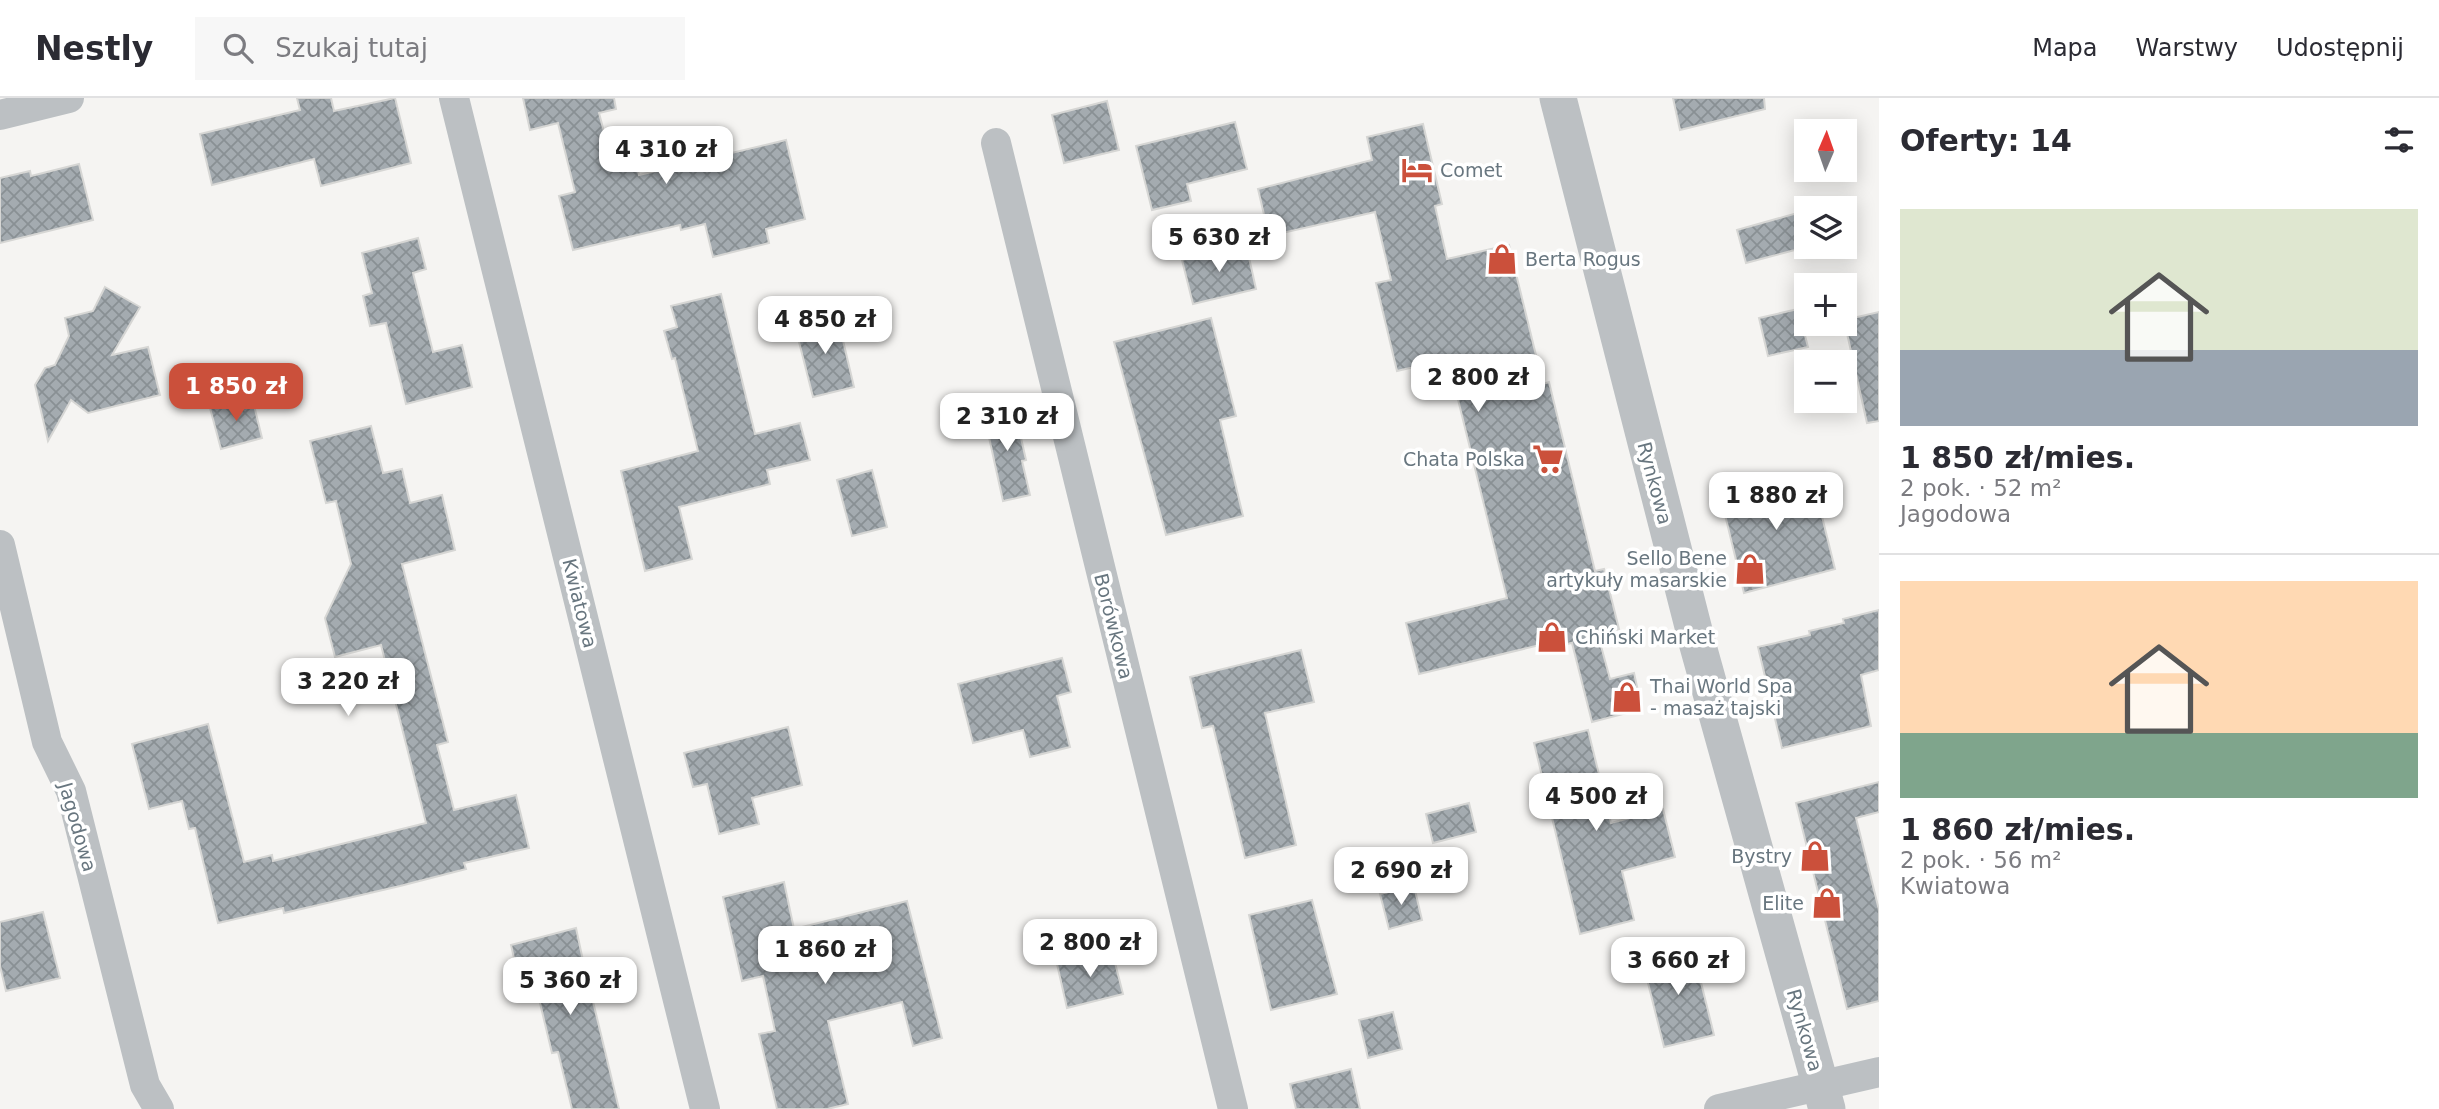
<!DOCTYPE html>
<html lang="pl">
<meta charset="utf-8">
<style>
body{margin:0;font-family:"DejaVu Sans",sans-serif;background:#f7f7f7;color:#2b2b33;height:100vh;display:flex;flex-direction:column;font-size:26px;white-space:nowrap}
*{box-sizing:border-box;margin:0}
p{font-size:23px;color:#7c7c81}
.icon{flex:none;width:38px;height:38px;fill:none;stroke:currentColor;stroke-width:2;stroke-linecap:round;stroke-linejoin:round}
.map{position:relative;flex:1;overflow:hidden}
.sheet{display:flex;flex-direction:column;background:#fff;width:560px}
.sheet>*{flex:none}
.needle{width:46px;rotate:2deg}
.buttons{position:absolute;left:1794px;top:21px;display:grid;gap:14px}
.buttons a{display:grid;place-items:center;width:63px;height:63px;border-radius:0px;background:#fff;box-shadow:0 4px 18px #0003;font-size:35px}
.price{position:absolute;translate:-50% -60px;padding:0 16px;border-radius:14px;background:#fff;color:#222;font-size:23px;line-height:46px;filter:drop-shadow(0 2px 4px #0008)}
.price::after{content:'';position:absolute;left:50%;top:42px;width:21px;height:16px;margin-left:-10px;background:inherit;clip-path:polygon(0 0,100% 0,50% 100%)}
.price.selected{background:#cb503b;color:#fff}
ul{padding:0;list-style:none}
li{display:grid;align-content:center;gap:14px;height:371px;padding:0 21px}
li+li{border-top:2px solid #e1e1e2}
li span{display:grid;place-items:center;height:217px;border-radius:0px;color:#555}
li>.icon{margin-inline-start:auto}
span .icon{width:126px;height:126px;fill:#fffc;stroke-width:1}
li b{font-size:30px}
h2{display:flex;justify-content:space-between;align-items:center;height:84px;padding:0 21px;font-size:30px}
header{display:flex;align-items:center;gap:42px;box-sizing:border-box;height:98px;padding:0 35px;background:#fff;border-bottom:2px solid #e1e1e2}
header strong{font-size:33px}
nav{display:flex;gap:38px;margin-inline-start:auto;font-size:24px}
.search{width:490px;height:63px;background:#f7f7f7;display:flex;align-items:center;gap:18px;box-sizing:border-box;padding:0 24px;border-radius:0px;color:#7c7c81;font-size:26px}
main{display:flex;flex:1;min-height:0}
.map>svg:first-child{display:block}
.building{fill:url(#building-cross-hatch);stroke:#d6d6d4;stroke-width:2}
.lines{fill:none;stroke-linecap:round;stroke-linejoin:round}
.minor{stroke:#bcc0c3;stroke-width:30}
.tertiary{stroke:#bcc0c3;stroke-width:37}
.labels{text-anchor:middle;stroke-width:7;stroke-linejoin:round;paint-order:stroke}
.poi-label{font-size:19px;fill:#68767f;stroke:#fff;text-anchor:start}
.street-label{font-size:19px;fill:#68767f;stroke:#fff}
</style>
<header>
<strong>Nestly</strong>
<div class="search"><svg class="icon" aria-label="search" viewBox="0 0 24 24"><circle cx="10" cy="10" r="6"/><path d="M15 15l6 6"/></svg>Szukaj tutaj</div>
<nav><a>Mapa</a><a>Warstwy</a><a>Udostępnij</a></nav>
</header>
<main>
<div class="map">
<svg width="1879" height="1011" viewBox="0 0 1879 1011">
<defs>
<pattern id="building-cross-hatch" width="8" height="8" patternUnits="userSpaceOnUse" patternTransform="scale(1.75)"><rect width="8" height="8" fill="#a4abb0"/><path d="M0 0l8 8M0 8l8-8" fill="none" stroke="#899094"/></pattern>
</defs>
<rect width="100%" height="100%" fill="#f5f4f2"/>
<!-- building -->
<g class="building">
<path d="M297 0H331L334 13 395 0 411 65 321 88 314 61 212 87 200 36 300 12Z"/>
<path d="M523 0H614L616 11 599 15 611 60 633 55 639 77 786 42 805 121 766 131 769 145 713 159 705 126 681 132 680 127 573 152 559 98 575 94 558 25 530 32Z"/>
<path d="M1673 0H1764L1765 11 1680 32Z"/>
<path d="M1107 3 1119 52 1064 65 1052 17Z"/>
<path d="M1235 24 1247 71 1187 86 1191 103 1152 112 1136 48Z"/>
<path d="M1423 26 1442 106 1435 108 1447 161 1509 147 1543 286 1549 284 1595 473 1604 471 1619 531 1598 537 1610 581 1634 575 1642 611 1592 624 1572 545 1566 546 1565 541 1419 576 1406 525 1507 500 1448 261 1397 273 1376 185 1391 182 1375 114 1269 138 1258 91 1372 62 1367 39Z"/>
<path d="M79 66 93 122 0 145V80L30 73 31 78Z"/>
<path d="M1801 114 1806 149 1746 165 1737 132Z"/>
<path d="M418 140 426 171 413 175 433 254 462 247 472 289 406 306 386 225 370 228 363 198 372 195 362 155Z"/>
<path d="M1246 146 1256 191 1193 206 1182 162Z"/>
<path d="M105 189 140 209 112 257 148 249 160 297 88 315 71 302 48 343 35 287 45 270 55 267 69 238 65 220 93 213Z"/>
<path d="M721 196 755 336 800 325 810 362 767 372 770 386 679 409 692 461 645 473 621 373 698 353 675 260 672 261 664 233 677 229 671 208Z"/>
<path d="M1798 211 1808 249 1768 258 1759 220Z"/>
<path d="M1879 214V323L1867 325 1844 222Z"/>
<path d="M837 217 854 289 813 299 795 228Z"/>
<path d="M1211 220 1236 318 1220 322 1243 418 1166 437 1114 244Z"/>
<path d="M252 299 262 340 221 351 210 310Z"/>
<path d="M1008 306 1014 332 1019 331 1026 362 1022 363 1030 397 1003 403 983 312Z"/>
<path d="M371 328 383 375 402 371 410 405 442 397 455 452 402 466 448 644 437 647 454 712 516 697 529 750 464 765 466 771 400 788 284 815 283 810 218 825 195 730 189 731 182 703 149 711 132 646 208 626 244 764 272 757 273 763 426 725 381 547 335 559 325 520 351 466 336 403 326 405 310 343Z"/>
<path d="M872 372 887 429 852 438 837 382Z"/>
<path d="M1812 378 1835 471 1744 495 1719 392 1763 382 1765 389Z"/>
<path d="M1879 512V572L1861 577 1871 628 1782 650 1758 549 1810 537 1809 533 1844 525 1843 521Z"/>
<path d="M1301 552 1314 604 1265 615 1296 747 1245 760 1213 628 1202 630 1190 579Z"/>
<path d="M1062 560 1071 594 1057 598 1070 649 1030 659 1023 632 973 645 958 586Z"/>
<path d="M788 629 802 687 752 700 759 726 719 736 707 686 693 689 684 655Z"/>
<path d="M1588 632 1611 725 1663 711 1675 759 1622 773 1634 822 1580 836 1534 645Z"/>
<path d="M1879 684V714L1856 720 1879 812V903L1847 911 1796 705Z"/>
<path d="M1469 705 1476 734 1433 745 1426 716Z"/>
<path d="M784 784 794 831 907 803 942 940 913 948 902 904 828 923 848 1006 827 1011H777L759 936 775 933 763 878 742 883 723 799Z"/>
<path d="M1414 788 1422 822 1389 831 1380 796Z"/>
<path d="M1312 802 1337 896 1271 912 1249 817Z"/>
<path d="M43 814 60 880 6 893 0 868V824Z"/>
<path d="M576 830 582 858 619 1011H572L558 954 552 955 534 880 516 869 511 847Z"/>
<path d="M1692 848 1714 937 1664 949 1642 861Z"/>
<path d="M1112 853 1123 896 1067 910 1057 866Z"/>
<path d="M1393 914 1402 951 1368 960 1359 922Z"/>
<path d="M1351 971 1360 1011H1296L1290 986Z"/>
</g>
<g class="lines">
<!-- minor -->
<g class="minor">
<path d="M454 0 705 1011"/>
<path d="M0 17 69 0"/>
<path d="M996 45 1233 1011"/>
<path d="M0 447 47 644 71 693 145 987 159 1011"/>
<path d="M1719 1011 1879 974"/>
</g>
<!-- tertiary -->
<path class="tertiary" d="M1558 0 1698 548 1827 1011"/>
</g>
<!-- icons -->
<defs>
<symbol id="hotel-bare" viewBox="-9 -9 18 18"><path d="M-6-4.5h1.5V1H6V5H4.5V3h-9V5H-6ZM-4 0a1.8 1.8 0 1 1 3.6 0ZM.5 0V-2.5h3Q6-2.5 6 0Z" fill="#cb503b" stroke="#fff" stroke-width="2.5" paint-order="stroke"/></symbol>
<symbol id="shop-bare" viewBox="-9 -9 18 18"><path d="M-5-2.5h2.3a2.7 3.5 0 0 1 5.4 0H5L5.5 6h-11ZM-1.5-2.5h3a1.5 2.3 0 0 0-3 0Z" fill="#cb503b" stroke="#fff" stroke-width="2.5" paint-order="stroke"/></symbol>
<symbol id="supermarket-bare" viewBox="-9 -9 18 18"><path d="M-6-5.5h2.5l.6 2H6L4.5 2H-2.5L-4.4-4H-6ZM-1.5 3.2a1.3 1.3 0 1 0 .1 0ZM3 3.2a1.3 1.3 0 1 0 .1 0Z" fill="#cb503b" stroke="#fff" stroke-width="2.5" paint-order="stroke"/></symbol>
</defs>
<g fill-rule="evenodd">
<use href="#hotel-bare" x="1395" y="50" width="44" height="44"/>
<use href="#shop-bare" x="1480" y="139" width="44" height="44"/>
<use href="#supermarket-bare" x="1526" y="339" width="44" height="44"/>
<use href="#shop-bare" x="1728" y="449" width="44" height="44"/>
<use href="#shop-bare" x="1530" y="517" width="44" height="44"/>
<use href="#shop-bare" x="1605" y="577" width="44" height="44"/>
<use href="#shop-bare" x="1793" y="736" width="44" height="44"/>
<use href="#shop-bare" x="1805" y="783" width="44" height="44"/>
</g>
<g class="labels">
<!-- poi labels -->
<g class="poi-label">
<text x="1440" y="79">Comet</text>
<text x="1525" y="168">Berta Rogus</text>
<text x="1525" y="368" text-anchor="end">Chata Polska</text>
<text x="1727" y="467" text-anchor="end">Sello Bene<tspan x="1727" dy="22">artykuły masarskie</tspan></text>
<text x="1575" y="546">Chiński Market</text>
<text x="1650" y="595">Thai World Spa<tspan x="1650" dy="22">- masaż tajski</tspan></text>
<text x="1792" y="765" text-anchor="end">Bystry</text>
<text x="1804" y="812" text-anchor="end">Elite</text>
</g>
<!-- street labels -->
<g class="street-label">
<text transform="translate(1655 385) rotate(75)" y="7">Rynkowa</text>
<text transform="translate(580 505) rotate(76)" y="7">Kwiatowa</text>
<text transform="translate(1114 528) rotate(76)" y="7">Borówkowa</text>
<text transform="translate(78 729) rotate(74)" y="7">Jagodowa</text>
<text transform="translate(1805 932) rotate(74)" y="7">Rynkowa</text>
</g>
</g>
</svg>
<div class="buttons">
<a><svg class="needle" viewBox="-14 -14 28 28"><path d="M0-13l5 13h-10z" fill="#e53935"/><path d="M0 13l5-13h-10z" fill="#7c7c81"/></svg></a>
<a><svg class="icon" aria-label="layers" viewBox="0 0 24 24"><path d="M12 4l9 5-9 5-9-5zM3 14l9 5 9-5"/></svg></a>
<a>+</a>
<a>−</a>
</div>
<b class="price" style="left:666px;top:88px">4 310 zł</b>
<b class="price" style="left:1219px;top:176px">5 630 zł</b>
<b class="price" style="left:825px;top:258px">4 850 zł</b>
<b class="price" style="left:1478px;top:316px">2 800 zł</b>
<b class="price selected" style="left:236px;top:325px">1 850 zł</b>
<b class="price" style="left:1007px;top:355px">2 310 zł</b>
<b class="price" style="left:1776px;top:434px">1 880 zł</b>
<b class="price" style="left:348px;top:620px">3 220 zł</b>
<b class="price" style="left:1596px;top:735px">4 500 zł</b>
<b class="price" style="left:1401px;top:809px">2 690 zł</b>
<b class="price" style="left:1090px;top:881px">2 800 zł</b>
<b class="price" style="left:825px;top:888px">1 860 zł</b>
<b class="price" style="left:1678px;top:899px">3 660 zł</b>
<b class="price" style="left:570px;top:919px">5 360 zł</b>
</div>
<section class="sheet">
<h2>Oferty: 14<svg class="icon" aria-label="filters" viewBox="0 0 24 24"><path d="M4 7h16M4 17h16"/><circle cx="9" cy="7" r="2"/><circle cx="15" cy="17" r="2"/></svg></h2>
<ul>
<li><span style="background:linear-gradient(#dfe7d0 65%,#9aa5b1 0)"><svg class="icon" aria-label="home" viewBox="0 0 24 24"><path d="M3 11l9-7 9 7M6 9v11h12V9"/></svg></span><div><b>1 850 zł/mies.</b><p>2 pok. · 52 m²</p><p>Jagodowa</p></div></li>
<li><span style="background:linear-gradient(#ffd9b3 70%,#7fa58c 0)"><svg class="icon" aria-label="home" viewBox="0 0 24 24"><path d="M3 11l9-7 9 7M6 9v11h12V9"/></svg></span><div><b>1 860 zł/mies.</b><p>2 pok. · 56 m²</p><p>Kwiatowa</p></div></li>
</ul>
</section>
</main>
